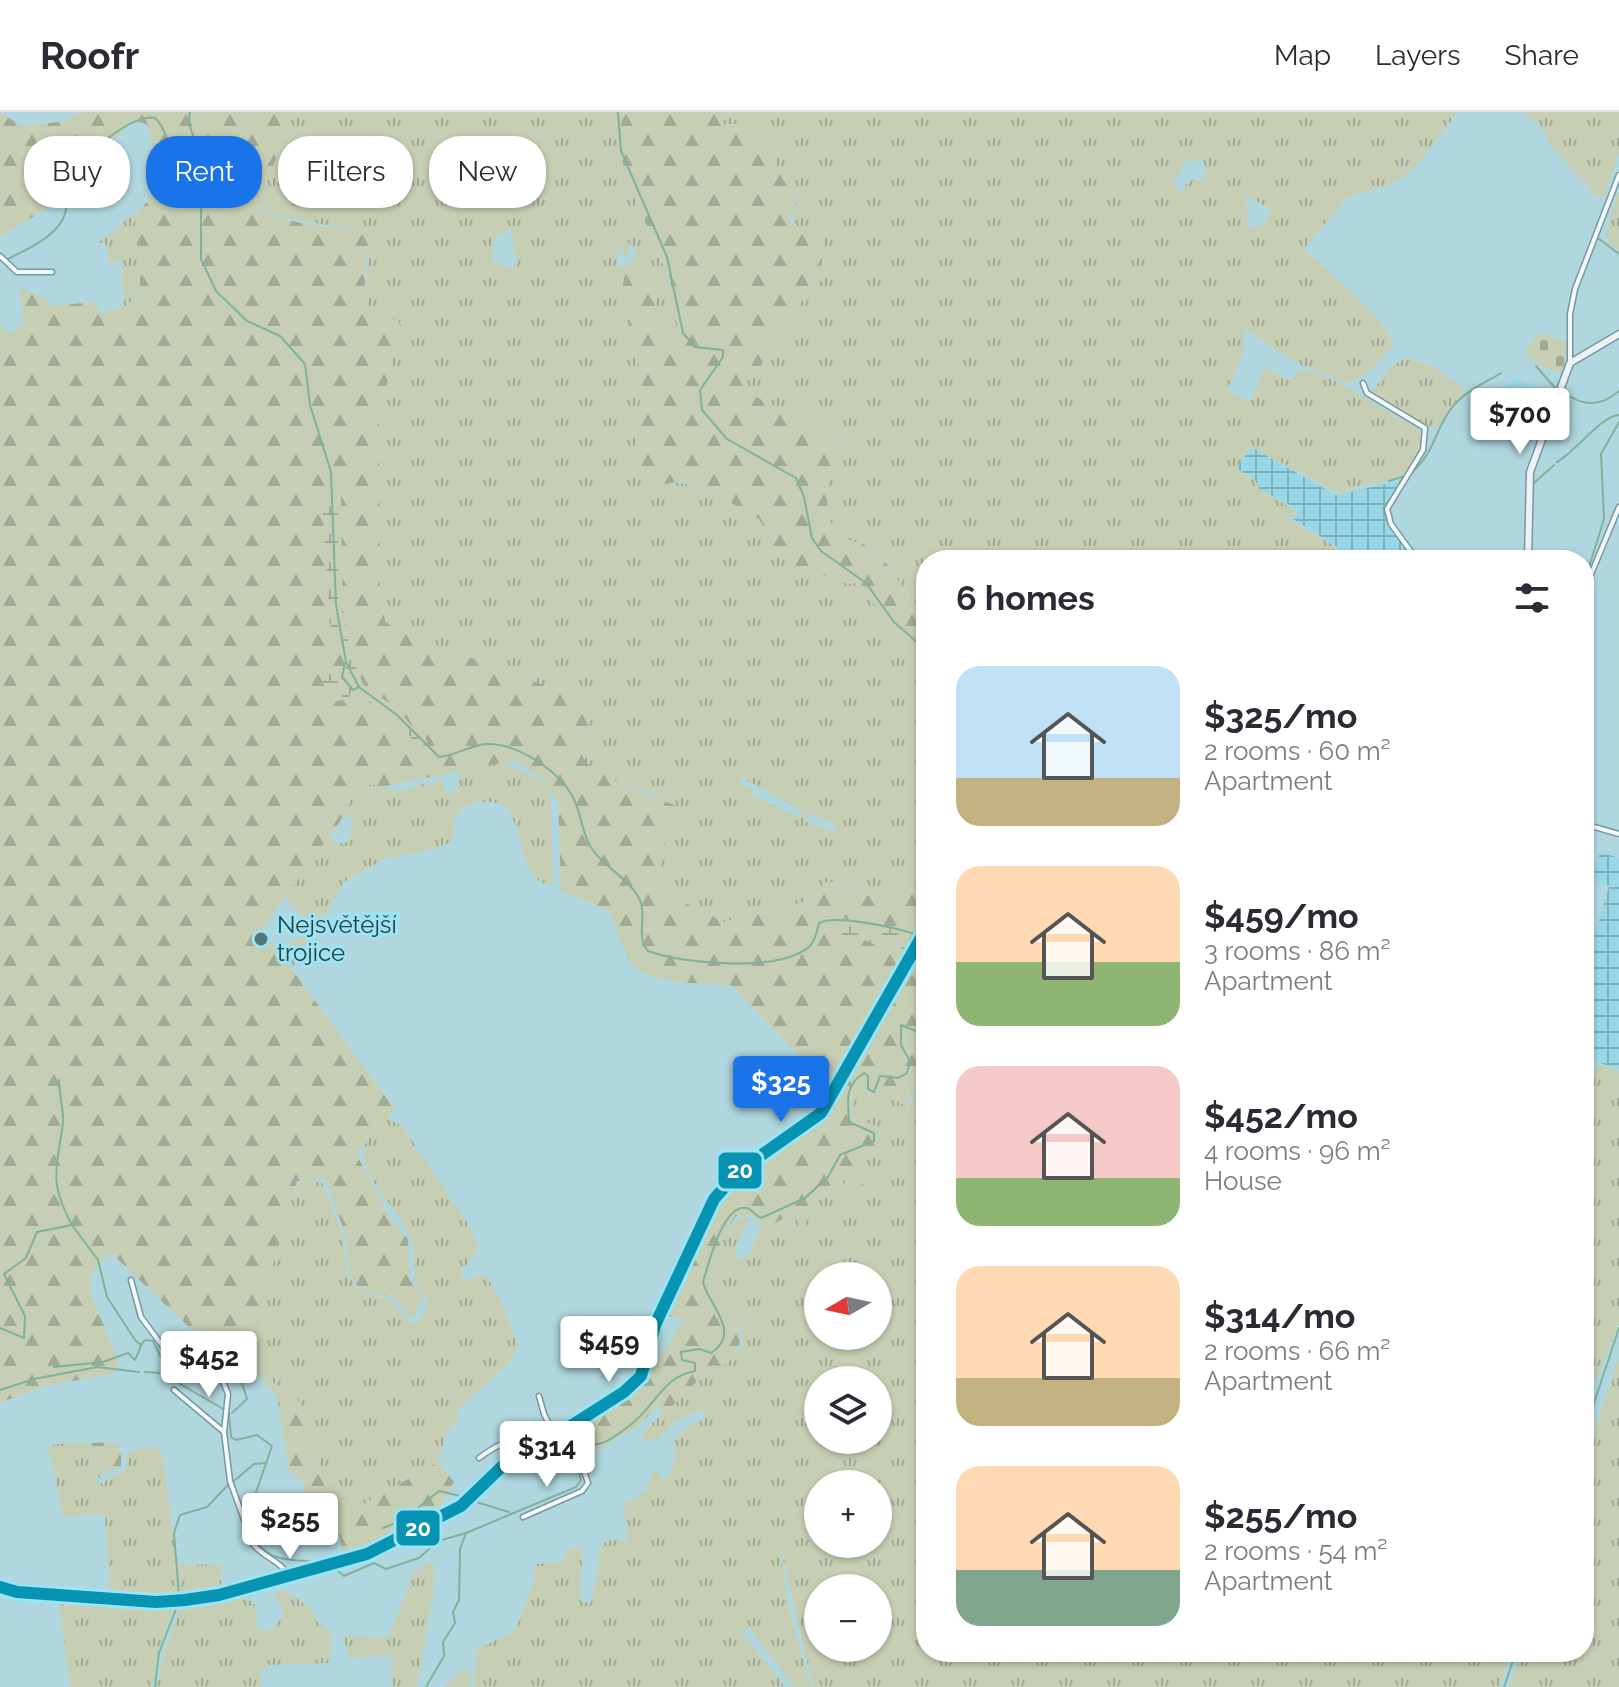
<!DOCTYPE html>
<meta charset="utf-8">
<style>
body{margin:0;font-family:Raleway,sans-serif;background:#f7f7f7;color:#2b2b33;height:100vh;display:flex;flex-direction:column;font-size:30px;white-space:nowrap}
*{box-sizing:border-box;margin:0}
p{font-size:26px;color:#7c7c81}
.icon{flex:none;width:44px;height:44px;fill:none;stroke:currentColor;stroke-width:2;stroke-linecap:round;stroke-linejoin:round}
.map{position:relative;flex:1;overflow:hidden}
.panel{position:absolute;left:916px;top:438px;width:678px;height:1112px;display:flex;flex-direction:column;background:#fff;border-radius:32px;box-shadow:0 2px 6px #0004}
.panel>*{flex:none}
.top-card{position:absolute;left:24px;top:24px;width:760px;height:72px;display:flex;gap:16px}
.needle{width:52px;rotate:261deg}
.controls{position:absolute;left:804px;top:1150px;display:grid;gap:16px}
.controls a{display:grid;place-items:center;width:88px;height:88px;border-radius:50%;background:#fff;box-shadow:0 2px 6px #0004;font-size:40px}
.price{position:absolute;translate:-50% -68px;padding:0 18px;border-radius:8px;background:#fff;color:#222;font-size:26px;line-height:52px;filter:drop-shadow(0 2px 4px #0008)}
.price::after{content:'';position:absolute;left:50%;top:48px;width:24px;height:18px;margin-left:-12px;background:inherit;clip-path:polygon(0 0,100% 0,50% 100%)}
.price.on{background:#1a73e8;color:#fff}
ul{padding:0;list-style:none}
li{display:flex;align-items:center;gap:24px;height:200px;padding:0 40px}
li span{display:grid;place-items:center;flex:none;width:224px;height:160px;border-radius:24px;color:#555}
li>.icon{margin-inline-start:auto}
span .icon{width:96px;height:96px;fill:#fffc;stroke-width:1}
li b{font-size:34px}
h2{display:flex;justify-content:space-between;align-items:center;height:96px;padding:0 40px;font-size:34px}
.tag{padding:0 28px;border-radius:32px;background:#fff;box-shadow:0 2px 6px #0004;font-size:28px;line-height:72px}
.tag.on{background:#1a73e8;color:#fff}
header{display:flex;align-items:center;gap:48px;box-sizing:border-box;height:112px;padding:0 40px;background:#fff;border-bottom:2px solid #e1e1e2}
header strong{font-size:38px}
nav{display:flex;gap:44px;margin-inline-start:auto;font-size:28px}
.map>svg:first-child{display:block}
.built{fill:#99d8e6}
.industrial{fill:url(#industrial-grid)}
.grass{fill:url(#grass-tufts);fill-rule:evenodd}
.forest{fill:url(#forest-firs)}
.wetland{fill:url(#wetland-marsh)}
.cemetery{fill:url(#cemetery-stones)}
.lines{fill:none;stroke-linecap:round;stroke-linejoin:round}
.stream{stroke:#7fb299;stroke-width:2}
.street-casing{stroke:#77979e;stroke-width:7}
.secondary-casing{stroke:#77979e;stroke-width:9}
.street{stroke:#f3f9fa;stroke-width:4}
.secondary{stroke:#ecf3f6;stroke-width:6}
.bus-1-casing{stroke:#9ce4f3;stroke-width:18}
.bus-1{stroke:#0794b3;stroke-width:12}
.poi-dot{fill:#55767d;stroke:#9ce4f3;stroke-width:3}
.labels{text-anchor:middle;stroke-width:6;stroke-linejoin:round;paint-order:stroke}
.poi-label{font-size:24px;fill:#244248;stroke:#9ce4f3;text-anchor:start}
.line-badge{stroke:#9ce4f3;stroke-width:3}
.badge-label{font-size:22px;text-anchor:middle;font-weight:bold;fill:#fff}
</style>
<header>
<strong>Roofr</strong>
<nav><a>Map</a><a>Layers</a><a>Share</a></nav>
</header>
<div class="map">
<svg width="1619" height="1575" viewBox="0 0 1619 1575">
<defs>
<pattern id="industrial-grid" width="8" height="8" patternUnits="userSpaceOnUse" patternTransform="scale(2)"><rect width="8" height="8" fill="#99d8e6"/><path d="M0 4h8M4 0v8" fill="none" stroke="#7db1bc"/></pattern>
<pattern id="grass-tufts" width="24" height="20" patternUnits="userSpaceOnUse" patternTransform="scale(2)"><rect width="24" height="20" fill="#c6cfb4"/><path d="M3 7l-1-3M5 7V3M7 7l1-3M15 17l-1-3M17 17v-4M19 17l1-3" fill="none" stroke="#a1aa94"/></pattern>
<pattern id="forest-firs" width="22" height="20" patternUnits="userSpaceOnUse" patternTransform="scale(2)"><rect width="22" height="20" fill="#c6cfb4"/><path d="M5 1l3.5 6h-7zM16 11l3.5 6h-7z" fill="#a1aa94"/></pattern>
<pattern id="wetland-marsh" width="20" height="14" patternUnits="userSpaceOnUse" patternTransform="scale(2)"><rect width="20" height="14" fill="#c6cfb4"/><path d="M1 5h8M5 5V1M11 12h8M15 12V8" fill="none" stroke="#a1aa94"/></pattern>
<pattern id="cemetery-stones" width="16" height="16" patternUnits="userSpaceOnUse" patternTransform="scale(2)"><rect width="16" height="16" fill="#c6cfb4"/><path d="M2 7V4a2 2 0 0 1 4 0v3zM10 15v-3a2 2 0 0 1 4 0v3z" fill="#a1aa94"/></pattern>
</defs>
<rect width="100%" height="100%" fill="#b0d7df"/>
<!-- built -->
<path class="built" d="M1515 264 1552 288 1544 298 1507 277Z"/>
<!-- industrial -->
<g class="industrial">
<path d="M1251 335 1336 383 1403 368 1385 395V404L1413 448H1358L1293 407 1298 400 1296 396 1258 377 1255 368 1236 356Z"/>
<path d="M1600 740 1619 746V957L1584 946V860L1609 774 1592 769Z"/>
</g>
<!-- grass -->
<g class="grass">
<path d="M291 0H623L619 26 625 64 671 170 669 187 684 230H677L657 204 641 164 623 173 642 268 635 341 641 358 648 366 696 374 709 386 731 391 759 407 780 445 798 455 859 471 899 520 907 521 926 535V742L922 743 926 745V769L912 770 876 786 831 770 804 790 724 810C706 801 684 793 667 782 644 768 668 721 678 705 674 701 670 694 666 690 645 671 596 676 583 646 577 630 595 609 589 590L418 526 385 510 380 478 379 305 401 213C392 202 383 206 372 199 357 190 369 155 370 141L348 117 280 104 258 95C265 62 287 34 291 0ZM507 118 511 120 516 151 512 157 491 149 494 128ZM628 130 637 141 634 148 618 156 616 138 621 137 623 145 629 144ZM741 665 799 697 800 706 752 683 753 678 740 671ZM809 701 835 713 834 720 804 709Z"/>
<path d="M720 0H1458L1415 55 1390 73 1347 85 1304 137C1327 159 1385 205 1394 232 1381 245 1364 271 1344 270L1299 252 1243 216 1244 240 1227 278 1250 290 1265 255 1289 268 1302 258C1349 267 1376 299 1417 315 1430 331 1413 359 1396 366 1378 373 1358 371 1341 382L1251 335 1236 356 1255 368 1259 377 1298 400 1293 407 1271 396 1331 432 1347 448H926V506C904 488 896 455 874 437 865 430 850 431 840 423 814 403 833 349 839 323L745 280V271L759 257 787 206 821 168 823 126 797 116 793 104 803 80 783 68 774 47 749 12 724 13ZM1203 45 1206 65 1199 69 1193 67 1184 74V79H1178L1174 69 1188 47 1198 49ZM1250 85 1271 98 1265 111 1256 116 1248 115 1246 88Z"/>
<path d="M1524 0H1619V42L1603 86 1597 85 1549 32 1543 16Z"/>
<path d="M1619 80V138L1607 128 1606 120Z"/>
<path d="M129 104H135L137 112 142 180 124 195 121 146 110 153 106 132 98 130 118 117Z"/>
<path d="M1406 246 1430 253 1465 277 1435 318 1372 280 1390 255Z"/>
<path d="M503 650 550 673 553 774C520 771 523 717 507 695 493 687 465 687 457 703 453 711 454 721 452 730L430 738 384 747 344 770 293 855 284 836 301 823 308 811 289 791 286 783 327 725 338 732 348 730 352 710 344 696 360 675 374 672C394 683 408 679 427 670L433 674 437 668H442L446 681 456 682 461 658Z"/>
<path d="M1602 954 1619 959V1213L1595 1271 1584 1277V962Z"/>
<path d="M926 957V1540H1511L1500 1575H813L779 1430 789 1498 811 1575H794L749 1516 740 1518 785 1575H474L477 1537 515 1519 532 1475 536 1452 562 1450 567 1438 580 1435C586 1454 576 1474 582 1490L591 1491 602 1432 616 1426 626 1430 628 1417 622 1388 631 1389 646 1378 654 1356 662 1366H669L675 1346 674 1329 687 1315 706 1306 701 1298 675 1310 656 1329 644 1328 641 1322 713 1253 744 1235 741 1216 722 1187 707 1176 724 1122 740 1106H749L734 1137 738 1147 748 1145 762 1114 771 1113 794 1101 800 1117 813 1127 806 1122 801 1101 824 1081 835 1079 837 1071 846 1066 867 1076 861 1067V1048L877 1038C865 1019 842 998 855 976L892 984 909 992ZM818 1164H878V1224H818ZM818 1268H878V1328H818ZM818 1372H878V1432H818ZM818 1476H878V1536H818Z"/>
<path d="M385 1005 402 1014 470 1115 479 1135 460 1162 465 1170 479 1163 486 1164 499 1184 518 1233 509 1251 458 1297V1309L447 1320 438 1350 353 1398H334C324 1388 327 1377 323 1364 318 1345 304 1331 302 1312 301 1306 304 1305 302 1299 289 1264 250 1280 251 1227L289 1091 300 1068 322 1071 342 1121 348 1164 358 1176 390 1189 412 1212 420 1209 429 1188C405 1161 420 1151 410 1125 398 1091 348 1061 369 1022 374 1014 377 1009 385 1005Z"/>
<path d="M1619 1248V1575H1509L1523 1540H1584V1349Z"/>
<path d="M84 1330 89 1333 92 1359 100 1372 126 1357 127 1343 137 1337 154 1334 162 1341 178 1453 222 1452 221 1475C201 1494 138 1483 110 1480L105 1402 63 1405 48 1333Z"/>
<path d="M434 1449V1474L417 1575H393L391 1542 350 1547 343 1523 388 1526 413 1463 411 1460 423 1457V1453Z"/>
<path d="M284 1478 311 1496 316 1509 328 1518 332 1526 330 1551 269 1553 261 1559V1575H157L164 1540 180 1497 245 1485 255 1493 258 1519 273 1517 283 1503 281 1492 275 1486 277 1479Z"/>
<path d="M58 1487 174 1496 159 1538 152 1575H70Z"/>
<path d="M464 1558 472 1559 470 1575H445Z"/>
</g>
<!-- forest -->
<g class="forest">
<path d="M81 0H291C287 34 265 62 258 95 288 116 334 111 367 125 371 146 358 177 369 195 376 206 393 201 401 213L379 305 380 478 385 510 418 526 589 590C595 607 583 622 582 639 580 663 661 686 681 696 672 722 645 756 667 782L724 810 804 790 815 784 825 770 876 786 912 770 926 769V808L904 843 900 859 827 972 731 873C706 871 647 873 632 852 622 838 616 816 610 799L561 779 558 688 551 682 550 673 516 648 380 675 374 672 360 675 346 692V701L262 817 395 997 388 1006 377 1009 357 1043 390 1106 408 1127 410 1167 425 1184 411 1207 394 1187 357 1174 349 1158 345 1121 325 1067 297 1069 260 1199 238 1262 231 1223 191 1217 110 1140 91 1163V1182L119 1251 114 1261 42 1275 0 1291V214L11 222 24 210 19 176 44 186 50 194 95 190 101 201 124 195 141 184 135 104 167 66 153 37 148 13 133 8 94 48 71 58 63 87 0 125V1L23 14 67 9Z"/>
<path d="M623 0H720L724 12H749L765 22 783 68 803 79 789 108 797 116 823 126 821 168 787 206 759 257 745 271V280L838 323C833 351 815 400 840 423 849 431 865 430 874 438 891 451 905 487 926 506V535L907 521 890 515 859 471 848 472 798 455 780 445 759 407 731 391 709 386 696 374 683 369 665 372 648 366 641 358 635 341 642 268 623 173 625 161 636 159 649 176 657 204 677 230 683 229 669 187 671 169 625 64 619 26Z"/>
<path d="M926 828V957L905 994C894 986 869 977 855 976L850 984 853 1005C865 1014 880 1007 885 1027L877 1038 861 1048V1067L868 1087 856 1090 845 1075V1067L837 1071 838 1077 824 1081 802 1101 815 1138 810 1137 794 1101 771 1113 762 1114 752 1103 736 1104 724 1122 707 1176C711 1181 719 1183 723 1188 742 1212 749 1234 723 1255L713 1253 669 1297 663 1300 657 1294 641 1312 597 1339 588 1326 576 1329 573 1318 646 1266 684 1208 664 1203 713 1096 745 1059 825 1002 848 955Z"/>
<path d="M251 1235 261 1265 298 1287 309 1334 323 1363 327 1390 334 1398H353L438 1350 454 1370 436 1400 365 1438 342 1443 340 1425 327 1416 297 1406 306 1372 289 1358 277 1284 247 1253Z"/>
<path d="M114 1330 121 1337V1356L104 1359 100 1367 93 1358 90 1331Z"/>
</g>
<!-- wetland -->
<g class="wetland">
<path d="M341 383 343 499 351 545 364 573 393 594 428 630 420 635 389 602 356 583 353 574 349 586 334 590 322 570 325 562 342 555 349 565 330 512 322 387Z"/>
<path d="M832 806 908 819 910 834 904 842C889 839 878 833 864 828 852 824 842 826 831 819Z"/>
</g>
<!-- cemetery -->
<path class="cemetery" d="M1539 221 1566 230V248L1561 261 1538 253 1525 239Z"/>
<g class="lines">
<!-- stream -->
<g class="stream">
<path d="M190 0C184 20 208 45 213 64L201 93V147L216 179 247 209 280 224 305 252 310 293 331 360 336 493 346 550 359 575 397 603 439 645C455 644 470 633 487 632 517 631 559 659 573 685 582 702 581 721 592 737 605 756 627 765 639 786 648 803 635 825 648 839 683 852 780 861 810 834 816 827 817 819 819 811 836 802 898 816 917 823"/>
<path d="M618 0 621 39 667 145 683 221 695 235 723 238V245L700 278 702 298 727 327 796 366 804 385 812 426 821 439 866 471 894 510 926 538"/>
<path d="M1598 126 1619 142"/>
<path d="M8 147C27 137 52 127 63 107 69 95 66 78 71 65 80 45 134 0 155 6 165 14 166 29 173 39 181 50 192 61 201 72V90"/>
<path d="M1536 254 1556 277"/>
<path d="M1565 281C1583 295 1602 294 1619 279"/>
<path d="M1557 350C1577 339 1599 305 1619 303"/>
<path d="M1412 360C1436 341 1436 309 1459 288 1470 277 1488 269 1501 261"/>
<path d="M1389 369 1405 364"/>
<path d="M1534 371 1554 353"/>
<path d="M1584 471 1604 407 1601 342 1619 310"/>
<path d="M345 551 342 565 353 578 359 575"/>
<path d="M923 827 926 834"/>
<path d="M59 968C59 982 64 999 63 1011 57 1056 48 1070 72 1113"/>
<path d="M0 1216 24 1226 25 1204 4 1162 26 1146 37 1120 72 1113 98 1148 107 1185 135 1228 141 1233 145 1228 153 1229 163 1249 194 1255"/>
<path d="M54 1255 103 1250 128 1241 135 1248 141 1234"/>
<path d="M145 1260 161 1261 225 1298"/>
<path d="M206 1261 215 1270 220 1269"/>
<path d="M224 1263 240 1265 247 1287 232 1301"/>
<path d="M0 1278 34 1267 97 1255 139 1260"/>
<path d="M229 1301 231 1325 236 1328 257 1323 272 1334 255 1383 258 1390 271 1392 272 1407 266 1409 258 1431C269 1452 307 1448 328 1450"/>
<path d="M1584 1321 1619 1216"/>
<path d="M234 1369 254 1352 265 1351"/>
<path d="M473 1389 509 1400"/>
<path d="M383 1416 403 1408 439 1379 465 1385"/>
<path d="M333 1455 344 1464 374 1451 386 1457 419 1446 438 1429 466 1421 576 1375 581 1368 574 1341C583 1329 590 1335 602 1331 610 1329 622 1319 629 1314 655 1296 661 1265 695 1259V1251L682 1248 681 1240 699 1237 711 1241C743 1220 708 1193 703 1170 708 1153 723 1092 746 1096 751 1096 756 1104 761 1106L805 1086 828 1065 840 1043 874 1029V1021L849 1010C848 988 844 974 864 961L868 964V977L874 980 880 964 898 966 907 961 910 949 901 933V913L918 920 926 933"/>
<path d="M179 1484 174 1421 180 1403 207 1395 228 1373"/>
<path d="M155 1575 159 1541 178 1492"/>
<path d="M426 1575 444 1544 443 1530 455 1511 453 1500 459 1488 460 1437 466 1421"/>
<path d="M1504 1575 1516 1540"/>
</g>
<defs>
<g id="street">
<path d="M0 144 17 160H52"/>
<path d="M1570 251V202L1575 177 1619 63"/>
<path d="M1363 271 1367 281 1425 316 1423 338 1387 397 1391 412 1417 448"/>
<path d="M1584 479 1619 395"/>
<path d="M1584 712 1619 722"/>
<path d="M131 1168 141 1205 167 1240 222 1267 228 1282 224 1320 230 1369 253 1432C263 1445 280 1449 288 1462"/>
<path d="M174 1278 224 1320"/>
<path d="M479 1346C495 1334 533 1313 553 1322"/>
<path d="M523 1405 582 1379 588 1371 583 1356 569 1351 544 1302 539 1284"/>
</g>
<g id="secondary">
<path d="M1528 448 1530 360 1570 251 1619 222"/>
<path d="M0 1475 17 1480 156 1490 185 1488 219 1483 367 1442 461 1394 516 1341 555 1324 624 1280 641 1264 655 1213 714 1087 739 1059 821 1001 926 817"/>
</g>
</defs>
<!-- street casing -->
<use href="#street" class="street-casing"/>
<!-- secondary casing -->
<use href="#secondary" class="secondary-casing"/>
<!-- street -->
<use href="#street" class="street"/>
<!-- secondary -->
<use href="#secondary" class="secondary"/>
<defs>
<path id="bus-1" d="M0 1475 17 1480 156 1490 185 1488 219 1483 367 1442 461 1394 516 1341 555 1324 624 1280 641 1264 655 1213 714 1087 739 1059 821 1001 926 817"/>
</defs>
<!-- bus-1 casing -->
<use href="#bus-1" class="bus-1-casing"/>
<!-- bus-1 -->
<use href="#bus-1" class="bus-1"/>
</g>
<!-- markers -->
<circle class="poi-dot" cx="261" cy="827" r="8"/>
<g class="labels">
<!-- poi labels -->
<g class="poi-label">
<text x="277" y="821">Nejsvětější<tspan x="277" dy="28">trojice</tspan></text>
</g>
</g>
<g class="line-badge">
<rect x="717" y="1039" width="46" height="39" rx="8" fill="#0794b3"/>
<rect x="395" y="1397" width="46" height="38" rx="8" fill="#0794b3"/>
</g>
<g class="badge-label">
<text x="740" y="1066">20</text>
<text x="418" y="1424">20</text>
</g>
</svg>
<div class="controls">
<a><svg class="needle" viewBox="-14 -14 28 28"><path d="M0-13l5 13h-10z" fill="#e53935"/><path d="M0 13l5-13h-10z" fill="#7c7c81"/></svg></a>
<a><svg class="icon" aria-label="layers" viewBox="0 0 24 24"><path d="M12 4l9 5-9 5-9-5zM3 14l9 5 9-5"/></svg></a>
<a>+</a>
<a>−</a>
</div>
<b class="price" style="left:1520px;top:344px">$700</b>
<b class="price on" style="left:781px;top:1012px">$325</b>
<b class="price" style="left:609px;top:1272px">$459</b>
<b class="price" style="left:209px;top:1287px">$452</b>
<b class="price" style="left:547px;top:1377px">$314</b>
<b class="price" style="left:290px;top:1449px">$255</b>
<div class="top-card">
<a class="tag">Buy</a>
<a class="tag on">Rent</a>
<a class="tag">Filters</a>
<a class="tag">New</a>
</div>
<section class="panel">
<h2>6 homes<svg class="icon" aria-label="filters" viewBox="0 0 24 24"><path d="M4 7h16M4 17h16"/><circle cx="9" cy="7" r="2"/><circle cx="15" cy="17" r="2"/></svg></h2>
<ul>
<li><span style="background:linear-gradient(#bfe0f5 70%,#c2b280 0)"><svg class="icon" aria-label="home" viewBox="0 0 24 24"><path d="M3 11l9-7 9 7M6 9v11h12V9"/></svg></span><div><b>$325/mo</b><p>2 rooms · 60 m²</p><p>Apartment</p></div></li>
<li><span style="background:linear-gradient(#ffd9b3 60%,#8fb573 0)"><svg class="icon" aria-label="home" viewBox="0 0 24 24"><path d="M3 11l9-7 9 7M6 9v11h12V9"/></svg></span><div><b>$459/mo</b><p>3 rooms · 86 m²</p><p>Apartment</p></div></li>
<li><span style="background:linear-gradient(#f6c9c9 70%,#8fb573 0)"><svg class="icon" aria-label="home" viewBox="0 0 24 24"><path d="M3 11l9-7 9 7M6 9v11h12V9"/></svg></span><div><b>$452/mo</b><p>4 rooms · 96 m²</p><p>House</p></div></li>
<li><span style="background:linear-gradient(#ffd9b3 70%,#c2b280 0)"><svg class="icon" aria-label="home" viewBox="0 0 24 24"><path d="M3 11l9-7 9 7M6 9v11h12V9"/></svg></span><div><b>$314/mo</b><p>2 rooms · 66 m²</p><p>Apartment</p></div></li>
<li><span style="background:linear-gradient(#ffd9b3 65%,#7fa58c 0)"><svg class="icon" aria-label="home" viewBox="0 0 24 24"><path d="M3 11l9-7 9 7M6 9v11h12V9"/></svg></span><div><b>$255/mo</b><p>2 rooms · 54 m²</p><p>Apartment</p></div></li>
</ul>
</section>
</div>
